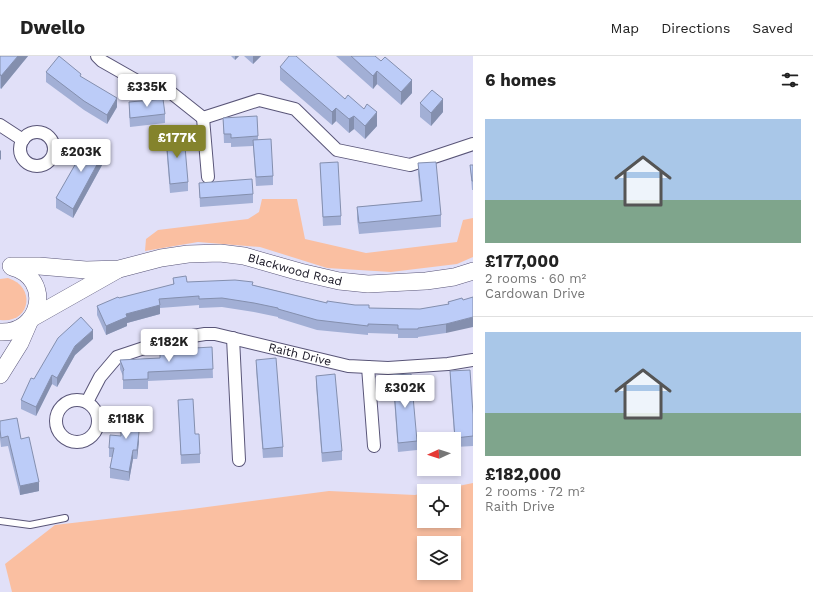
<!DOCTYPE html>
<meta charset="utf-8">
<style>
body{margin:0;font-family:"Work Sans",sans-serif;background:#f6f6f6;color:#222;height:100vh;display:flex;flex-direction:column;font-size:15px;white-space:nowrap}
*{box-sizing:border-box;margin:0}
p{font-size:13px;color:#767676}
.icon{flex:none;width:22px;height:22px;fill:none;stroke:currentColor;stroke-width:2;stroke-linecap:round;stroke-linejoin:round}
.map{position:relative;flex:1;overflow:hidden}
.panel{display:flex;flex-direction:column;background:#fff;width:340px}
.panel>*{flex:none}
.needle{width:26px;rotate:267deg}
.tools{position:absolute;left:417px;top:376px;display:grid;gap:8px}
.tools a{display:grid;place-items:center;width:44px;height:44px;border-radius:0px;background:#fff;box-shadow:0 2px 6px #0003;font-size:20px}
.price{position:absolute;translate:-50% -34px;padding:0 9px;border-radius:4px;background:#fff;color:#222;font-size:13px;line-height:26px;filter:drop-shadow(0 1px 2px #0008)}
.price::after{content:'';position:absolute;left:50%;top:24px;width:12px;height:9px;margin-left:-6px;background:inherit;clip-path:polygon(0 0,100% 0,50% 100%)}
.price.active{background:#84832c;color:#fff}
ul{padding:0;list-style:none}
li{display:grid;align-content:center;gap:8px;height:212px;padding:0 12px}
li+li{border-top:1px solid #e0e0e0}
li span{display:grid;place-items:center;height:124px;border-radius:0px;color:#555}
li>.icon{margin-inline-start:auto}
span .icon{width:72px;height:72px;fill:#fffc;stroke-width:1}
li b{font-size:17px}
h2{display:flex;justify-content:space-between;align-items:center;height:48px;padding:0 12px;font-size:17px}
header{display:flex;align-items:center;gap:24px;box-sizing:border-box;height:56px;padding:0 20px;background:#fff;border-bottom:1px solid #e0e0e0}
header strong{font-size:19px}
nav{display:flex;gap:22px;margin-inline-start:auto;font-size:14px}
main{display:flex;flex:1;min-height:0}
.map>svg:first-child{display:block}
.green{fill:#fabfa1;fill-rule:evenodd}
.lines{fill:none;stroke-linecap:round;stroke-linejoin:round}
.lane-casing{stroke:#595578;stroke-width:8}
.street-casing{stroke:#595578;stroke-width:14}
.secondary-casing{stroke:#595578;stroke-width:18}
.lane{stroke:#fff;stroke-width:6}
.street{stroke:#fff;stroke-width:12}
.secondary{stroke:#fff;stroke-width:17}
.wall{fill:#a2afd5}
.shaded-wall{fill:#848fae}
.building{fill:#bcccf8;stroke:#848fae}
.labels{text-anchor:middle;stroke-width:3.5;stroke-linejoin:round;paint-order:stroke}
.street-label{font-size:12px;fill:#13111f;stroke:#efeeff}
</style>
<header>
<strong>Dwello</strong>
<nav><a>Map</a><a>Directions</a><a>Saved</a></nav>
</header>
<main>
<div class="map">
<svg width="473" height="536" viewBox="0 0 473 536">
<rect width="100%" height="100%" fill="#e1e0f8"/>
<!-- green -->
<g class="green">
<path d="M262 143H297L305 183 366 197 457 186 463 164 473 162V201L457 208 391 216 327 212 260 191 198 186 145 195 146 183 158 174 248 163 259 156Z"/>
<path d="M8 222C37 231 30 268 0 264V223Z"/>
<path d="M473 427V536H12L5 508 55 469 192 453 329 435 415 439 424 437V465H454V435H434ZM424 487H454V517H424Z"/>
</g>
<g class="lines">
<defs>
<path id="lane" d="M0 465 30 469 65 462"/>
<g id="street">
<path d="M97 0 102 5 146 30 169 35 203 62 259 44 295 53 337 94 410 109 473 88"/>
<path d="M203 62 208 121"/>
<path d="M0 69 23 84"/>
<circle cx="37" cy="93" r="17"/>
<path d="M233 282 239 404"/>
<path d="M368 311 374 390"/>
<circle cx="77" cy="365" r="21"/>
<path id="s1" d="M87 346 100 321 117 301 168 284 205 278H215L348 310 388 312 448 308 473 304"/>
</g>
<g id="secondary">
<path id="s2" d="M11 210H39L86 214 119 213 161 202 188 198 220 197 244 200 300 216 339 225 368 228 426 225 454 221 473 215"/>
<path d="M32 262 117 214"/>
<path d="M0 276C42 278 53 222 12 211"/>
<path d="M0 319 20 287 30 264"/>
</g>
</defs>
<!-- lane casing -->
<use href="#lane" class="lane-casing"/>
<!-- street casing -->
<use href="#street" class="street-casing"/>
<!-- secondary casing -->
<use href="#secondary" class="secondary-casing"/>
<!-- lane -->
<use href="#lane" class="lane"/>
<!-- street -->
<use href="#street" class="street"/>
<!-- secondary -->
<use href="#secondary" class="secondary"/>
</g>
<!-- wall -->
<g class="wall">
<path d="M0 0H28L1 33 0 32Z"/>
<path d="M231 0H239L235 4Z"/>
<path d="M244 0H261L253 8Z"/>
<path d="M336 0H375L412 37 401 49 377 28 373 33Z"/>
<path d="M280 11 345 43 377 70 365 83 354 73 349 77 336 65 332 69 280 24Z"/>
<path d="M46 16 81 21 117 51 107 68 84 54 46 26Z"/>
<path d="M129 46 165 58V67L130 71 129 56Z"/>
<path d="M420 47 443 56 431 70 420 61Z"/>
<path d="M223 62 258 80V84L273 120V129L256 130 253 90 231 91V87H224Z"/>
<path d="M166 80 188 126V135L170 137 166 89Z"/>
<path d="M107 100 73 162 56 152V142L75 110V106Z"/>
<path d="M320 107 341 160V169L323 170Z"/>
<path d="M418 107 441 159V171L359 178 357 163V151L421 145 418 118Z"/>
<path d="M470 109H473V134H472Z"/>
<path d="M199 127 253 138V147L200 151Z"/>
<path d="M173 222 187 226 253 229 327 247 369 252 420 253 448 249V246L462 242 446 277 418 281V282H398V278L368 277V279L317 274 278 262V261L254 256 222 251 199 252V249L160 252V258L127 267V270L106 279 97 259V250L119 242 173 229Z"/>
<path d="M93 283 75 299 57 331 52 328 36 360 21 353V344L34 323Z"/>
<path d="M212 291 213 322 148 325V333H123V320L120 313V304L160 302Z"/>
<path d="M256 304 283 391V401L263 402 256 313Z"/>
<path d="M450 315 473 358V390L455 391 450 324Z"/>
<path d="M393 319 417 385V394L398 396 393 328Z"/>
<path d="M316 320 342 395V404L322 406 316 329Z"/>
<path d="M178 344 195 378 200 398V407L181 408Z"/>
<path d="M0 365 21 383 39 435 20 439 8 390 1 391 0 383Z"/>
<path d="M139 385 137 403H133L129 425 110 422V412L112 401H109V392Z"/>
</g>
<!-- shaded-wall -->
<g class="shaded-wall">
<path d="M18 0H28L1 33V20Z"/>
<path d="M235 0H239L235 4Z"/>
<path d="M253 0H261L253 8Z"/>
<path d="M377 15V28L373 33V20Z"/>
<path d="M412 24V37L401 49V36Z"/>
<path d="M117 42V51L107 68V59Z"/>
<path d="M443 43V56L431 70V57Z"/>
<path d="M336 52V65L332 69V56Z"/>
<path d="M377 56V70L365 83V70Z"/>
<path d="M354 60V73L349 77V63Z"/>
<path d="M107 90V100L73 162V153Z"/>
<path d="M1 94V103L0 104V95Z"/>
<path d="M160 249V258L127 267V270L106 279V270L126 258Z"/>
<path d="M473 261V271L446 277V268Z"/>
<path d="M93 274V283L75 299 57 331V322L75 290Z"/>
<path d="M52 319V328L36 360V351Z"/>
<path d="M139 376V385L137 403V394Z"/>
<path d="M133 394V403L129 425V416Z"/>
<path d="M39 426V435L20 439V430Z"/>
</g>
<!-- building -->
<g class="building">
<path d="M0 0H18L1 20 0 18Z"/>
<path d="M59 0 81 18 80 20 117 42 107 59 84 45 46 16Z"/>
<path d="M289 0H296L345 43 348 39 364 53 367 48 377 56 365 70 354 60 349 63 336 52 332 56 280 11Z"/>
<path d="M351 0H375L381 5 385 1 412 24 401 36 377 15 373 20Z"/>
<path d="M432 34 443 43 431 57 420 47Z"/>
<path d="M163 43 165 58 130 62 129 46Z"/>
<path d="M257 60 258 80 231 82V78H224L223 62Z"/>
<path d="M184 79 188 126 170 128 166 80Z"/>
<path d="M271 83 273 120 256 121 253 84Z"/>
<path d="M99 86 107 90 73 153 56 142 76 107 75 106 86 87Z"/>
<path d="M338 106 341 160 323 161 320 107Z"/>
<path d="M436 106 441 159 359 167 357 151 422 145 418 107Z"/>
<path d="M470 109H473V125H472Z"/>
<path d="M252 123 253 138 200 142 199 127Z"/>
<path d="M186 220 187 226 235 224 253 226 252 229 327 247V245L355 249H369V252L420 253 449 248 448 246 462 242 463 244 473 241V261L446 268 418 272V273H398V269L368 268V270L317 264 278 253V252L254 247 222 242 199 243V240L159 243 160 249 126 258 127 261 106 270 97 250 118 241 119 242 174 228 173 222Z"/>
<path d="M81 261 93 274 75 290 57 322 52 319 36 351 21 344 31 322 34 323 58 282Z"/>
<path d="M212 291 213 313 148 316V323L123 324V315L124 314 120 304 160 302V294Z"/>
<path d="M276 302 283 391 263 393 256 304Z"/>
<path d="M470 314 473 358V380L455 382 450 315Z"/>
<path d="M335 318 342 395 322 397 316 320Z"/>
<path d="M411 318 417 385 398 387 393 319Z"/>
<path d="M193 343 195 378H199L200 398 181 399 178 344Z"/>
<path d="M139 352V376L137 394H133L129 416 110 412 114 392H109L110 379 121 380 120 357H124V353Z"/>
<path d="M17 362 21 383 29 381 39 426 20 430 8 380 1 382 0 374V365Z"/>
</g>
<g class="labels">
<!-- street labels -->
<g class="street-label">
<text dy="4" stroke="none"><textPath href="#s2" startOffset="288">Blackwood Road</textPath></text>
<text dy="4" stroke="none"><textPath href="#s1" startOffset="243">Raith Drive</textPath></text>
</g>
</g>
</svg>
<div class="tools">
<a><svg class="needle" viewBox="-14 -14 28 28"><path d="M0-13l5 13h-10z" fill="#e53935"/><path d="M0 13l5-13h-10z" fill="#767676"/></svg></a>
<a><svg class="icon" aria-label="locate" viewBox="0 0 24 24"><circle cx="12" cy="12" r="6"/><path d="M12 2v4M12 18v4M2 12h4M18 12h4"/></svg></a>
<a><svg class="icon" aria-label="layers" viewBox="0 0 24 24"><path d="M12 4l9 5-9 5-9-5zM3 14l9 5 9-5"/></svg></a>
</div>
<b class="price" style="left:147px;top:52px">£335K</b>
<b class="price active" style="left:177px;top:103px">£177K</b>
<b class="price" style="left:81px;top:117px">£203K</b>
<b class="price" style="left:169px;top:307px">£182K</b>
<b class="price" style="left:405px;top:353px">£302K</b>
<b class="price" style="left:126px;top:384px">£118K</b>
</div>
<section class="panel">
<h2>6 homes<svg class="icon" aria-label="filters" viewBox="0 0 24 24"><path d="M4 7h16M4 17h16"/><circle cx="9" cy="7" r="2"/><circle cx="15" cy="17" r="2"/></svg></h2>
<ul>
<li><span style="background:linear-gradient(#a9c7e8 65%,#7fa58c 0)"><svg class="icon" aria-label="home" viewBox="0 0 24 24"><path d="M3 11l9-7 9 7M6 9v11h12V9"/></svg></span><div><b>£177,000</b><p>2 rooms · 60 m²</p><p>Cardowan Drive</p></div></li>
<li><span style="background:linear-gradient(#a9c7e8 65%,#7fa58c 0)"><svg class="icon" aria-label="home" viewBox="0 0 24 24"><path d="M3 11l9-7 9 7M6 9v11h12V9"/></svg></span><div><b>£182,000</b><p>2 rooms · 72 m²</p><p>Raith Drive</p></div></li>
</ul>
</section>
</main>
